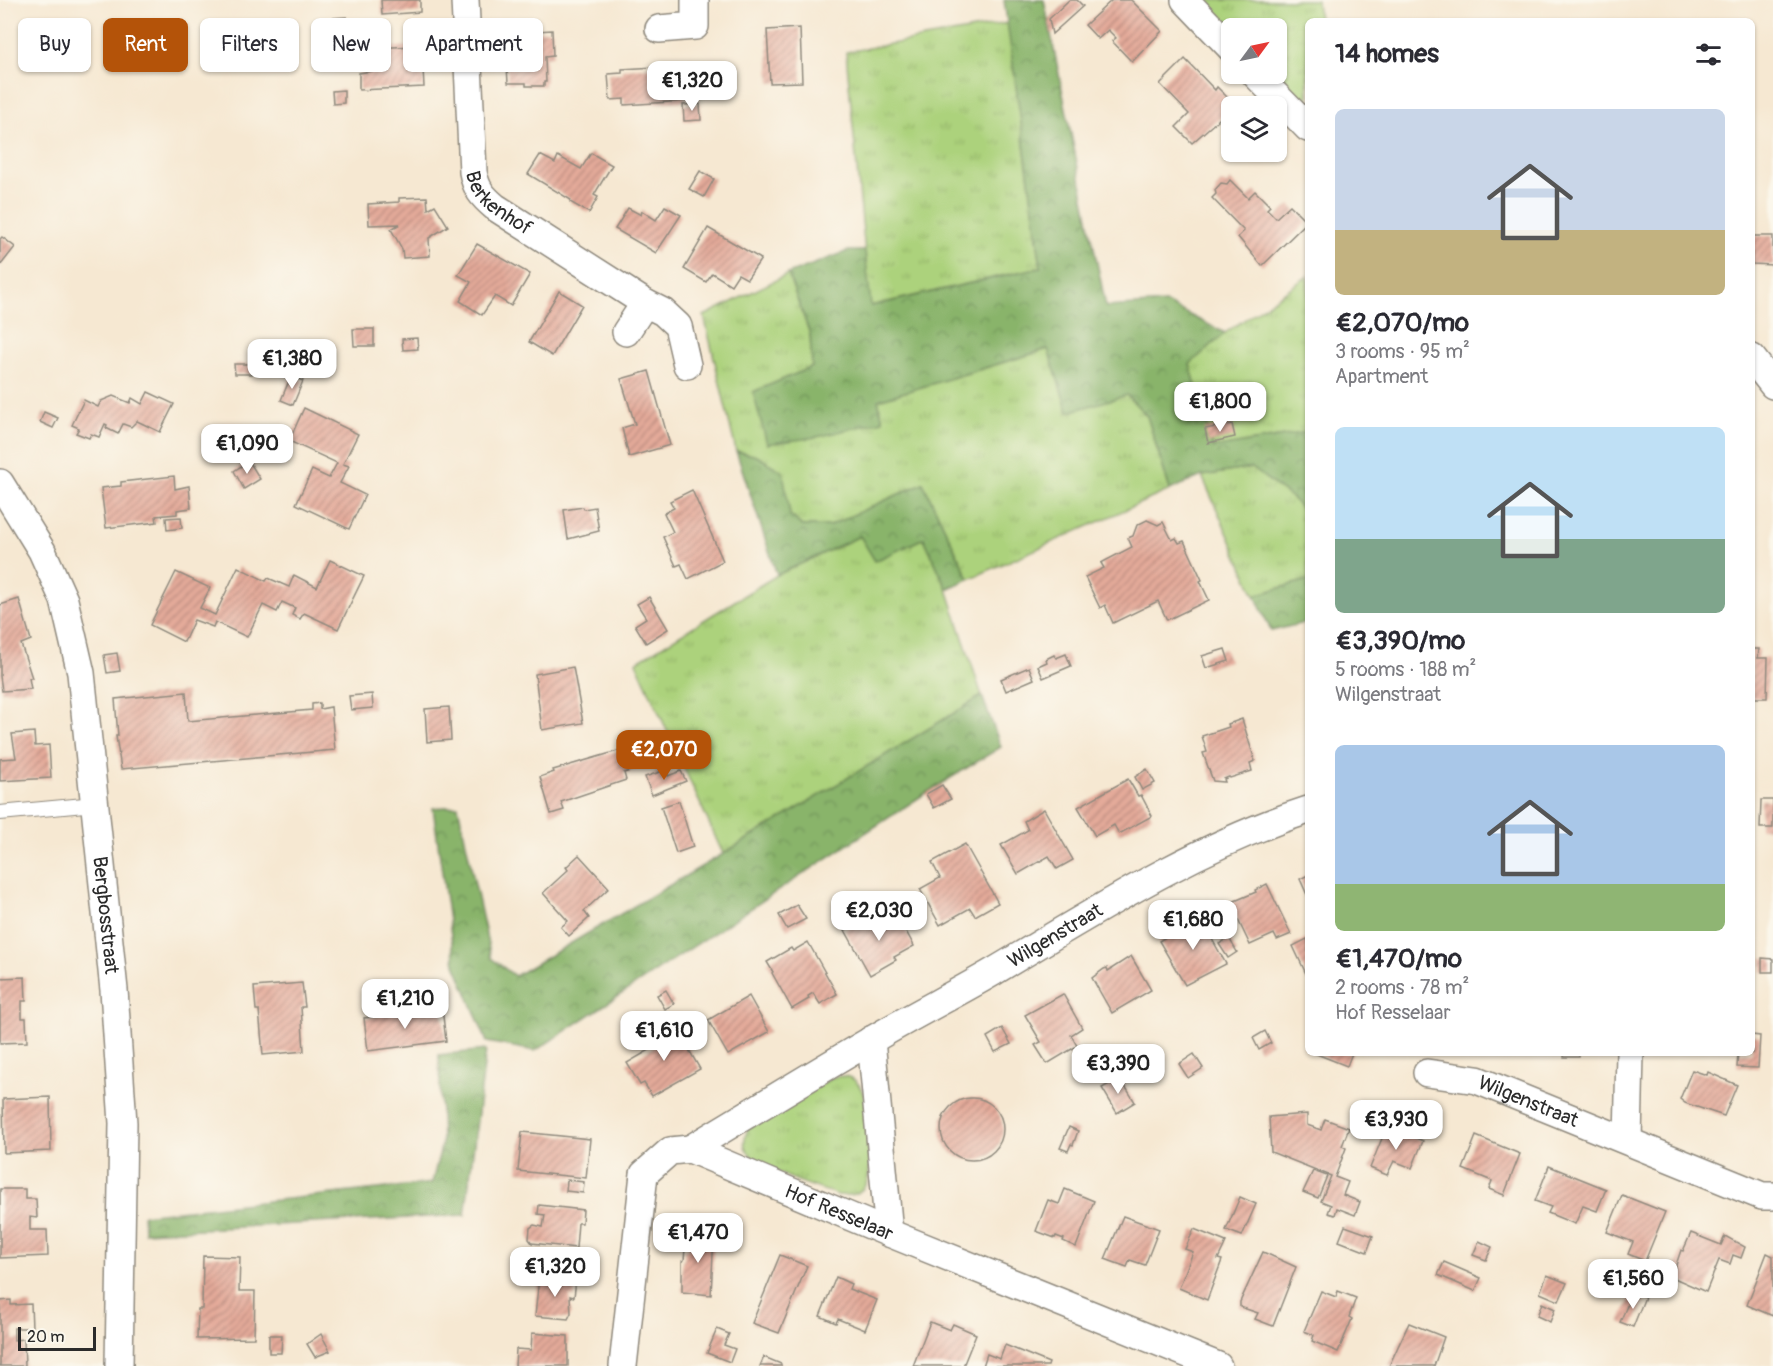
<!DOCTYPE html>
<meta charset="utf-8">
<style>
body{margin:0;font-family:Pangolin,sans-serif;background:#f2f2f3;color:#2b2b33;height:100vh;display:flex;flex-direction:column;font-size:22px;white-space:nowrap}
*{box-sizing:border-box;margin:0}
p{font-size:20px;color:#7c7c81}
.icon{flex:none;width:33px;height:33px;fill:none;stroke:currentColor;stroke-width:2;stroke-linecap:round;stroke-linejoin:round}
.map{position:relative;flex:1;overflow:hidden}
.side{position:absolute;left:1305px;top:18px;width:450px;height:1038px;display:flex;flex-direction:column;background:#fff;border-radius:9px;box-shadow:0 2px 4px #0004}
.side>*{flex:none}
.banner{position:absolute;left:18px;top:18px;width:570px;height:54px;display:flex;gap:12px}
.needle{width:39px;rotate:57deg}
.fabs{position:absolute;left:1221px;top:18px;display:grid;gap:12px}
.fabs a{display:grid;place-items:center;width:66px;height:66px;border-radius:9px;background:#fff;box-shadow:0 2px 4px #0004;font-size:30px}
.scale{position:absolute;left:18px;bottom:15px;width:78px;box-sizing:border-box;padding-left:6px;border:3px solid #2b2b2b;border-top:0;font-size:16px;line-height:21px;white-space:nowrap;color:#2b2b2b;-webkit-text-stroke:4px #fbf7ec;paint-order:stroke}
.price{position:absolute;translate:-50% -51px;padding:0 14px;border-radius:12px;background:#fff;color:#222;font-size:20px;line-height:39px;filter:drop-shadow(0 2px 3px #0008)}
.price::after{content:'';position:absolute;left:50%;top:36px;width:18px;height:14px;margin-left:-9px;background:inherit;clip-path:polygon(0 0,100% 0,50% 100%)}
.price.active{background:#b45309;color:#fff}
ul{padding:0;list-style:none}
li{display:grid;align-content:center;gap:12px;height:318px;padding:0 30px}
li span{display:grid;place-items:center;height:186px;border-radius:9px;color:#555}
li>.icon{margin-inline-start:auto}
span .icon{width:108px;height:108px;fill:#fffc;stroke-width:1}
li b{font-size:26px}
h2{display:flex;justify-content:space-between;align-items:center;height:72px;padding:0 30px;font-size:26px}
.tag{padding:0 21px;border-radius:9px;background:#fff;box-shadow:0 2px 4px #0004;font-size:21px;line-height:54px}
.tag.active{background:#b45309;color:#fff}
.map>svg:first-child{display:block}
.grass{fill:url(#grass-tufts);stroke:#6c7e53;stroke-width:1.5}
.forest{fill:url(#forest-crowns);stroke:#5a704b;stroke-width:1.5}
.building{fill:url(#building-hatch)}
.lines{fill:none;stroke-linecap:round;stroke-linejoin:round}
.lane-casing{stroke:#908a7e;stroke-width:16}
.street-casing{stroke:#908a7e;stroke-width:30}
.lane{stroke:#fff;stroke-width:14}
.street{stroke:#fff;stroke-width:27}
.labels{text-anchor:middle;stroke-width:5;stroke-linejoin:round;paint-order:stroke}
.street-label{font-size:20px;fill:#2b2b2b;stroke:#fbf7ec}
</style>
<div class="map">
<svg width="1773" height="1366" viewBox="0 0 1773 1366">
<defs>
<pattern id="grass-tufts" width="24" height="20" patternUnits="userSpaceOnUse" patternTransform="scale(1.5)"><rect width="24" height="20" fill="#acd27b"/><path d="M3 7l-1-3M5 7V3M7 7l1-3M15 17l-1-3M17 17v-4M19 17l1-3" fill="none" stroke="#94b46a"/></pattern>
<pattern id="forest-crowns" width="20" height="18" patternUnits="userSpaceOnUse" patternTransform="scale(1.5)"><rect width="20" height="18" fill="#89b46b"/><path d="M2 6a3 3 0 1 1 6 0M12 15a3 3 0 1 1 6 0" fill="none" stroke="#709358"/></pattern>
<pattern id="building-hatch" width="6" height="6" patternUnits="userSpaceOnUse" patternTransform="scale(1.5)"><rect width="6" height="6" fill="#e4aa9a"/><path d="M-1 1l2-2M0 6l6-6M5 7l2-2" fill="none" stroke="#b98b7e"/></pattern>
</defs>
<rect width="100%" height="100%" fill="#fbf7ec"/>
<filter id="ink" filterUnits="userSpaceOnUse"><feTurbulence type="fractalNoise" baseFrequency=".0167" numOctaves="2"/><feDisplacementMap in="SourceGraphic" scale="12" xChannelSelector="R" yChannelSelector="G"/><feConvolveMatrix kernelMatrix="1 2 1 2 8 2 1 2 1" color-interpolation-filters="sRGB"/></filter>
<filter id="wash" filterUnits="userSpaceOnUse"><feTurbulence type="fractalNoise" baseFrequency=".008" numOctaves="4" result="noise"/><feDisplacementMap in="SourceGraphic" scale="24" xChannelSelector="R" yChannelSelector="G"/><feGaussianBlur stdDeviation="1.35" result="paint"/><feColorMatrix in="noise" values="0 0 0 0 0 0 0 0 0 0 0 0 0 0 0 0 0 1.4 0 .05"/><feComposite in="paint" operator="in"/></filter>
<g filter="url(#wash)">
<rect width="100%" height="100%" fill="#f6e8d2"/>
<!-- grass -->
<g class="grass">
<path d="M1198 0H1317L1319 21H1308V115L1267 74H1276V28H1232L1231 36Z"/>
<path d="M1008 23 1041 267 870 306 846 52Z"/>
<path d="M788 274 810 334 812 367 753 392 883 420 878 400 1048 349 1127 395 1147 416 1170 490 969 579 923 483 829 526H802L790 515 787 500 757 456 736 451 704 316Z"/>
<path d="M1308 276V432L1213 448 1190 364 1225 333Z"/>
<path d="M1252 468 1293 499 1308 517V580L1255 595 1202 476Z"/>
<path d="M860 536 876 560 924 538 947 589 982 696 723 854 636 662 777 575Z"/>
<path d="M844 1076C850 1077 856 1080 859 1085 868 1099 867 1116 868 1132 869 1158 879 1200 838 1195 816 1187 752 1169 745 1146 743 1140 746 1134 748 1128L833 1077Z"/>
</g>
<!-- forest -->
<g class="forest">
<path d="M1004 0H1044L1106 307 1166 303 1225 333 1190 364 1213 448 1308 432V517L1293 499 1252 468 1202 476 1170 490 1147 416 1127 395 1068 412 1048 349 878 400 883 421 817 437 767 444 753 392 812 367 810 334 788 274 848 251H865L871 306 1041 267Z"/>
<path d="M736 451 757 456 783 472 790 515 802 526H829L923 483 969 579 947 589 924 538 875 561 860 536 777 575Z"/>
<path d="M1308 580V622L1271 631 1255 595Z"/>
<path d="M982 696 1001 747 926 793 535 1051 487 1042 455 964 433 808 458 806 491 958 515 976 723 854Z"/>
<path d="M486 1050 465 1215 144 1232 143 1215 432 1183 442 1143 439 1055Z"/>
</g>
<g id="blocks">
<!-- building -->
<g class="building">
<path d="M381 0H420V12L382 15Z"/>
<path d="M1069 0H1077L1083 6 1052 34 1049 19Z"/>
<path d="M1112 0H1131L1162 31 1132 62 1112 41 1116 38 1108 30 1098 39 1085 25Z"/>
<path d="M347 17V31H332L331 18Z"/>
<path d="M800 28 802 82 770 83 767 30Z"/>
<path d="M552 30 553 56 545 57 546 82H544V86H526V83H508L505 33Z"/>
<path d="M415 46V60H419V69H423L424 87 359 90V73L372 71 371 48Z"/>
<path d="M1185 59 1215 90 1217 87 1235 105 1192 143 1176 127 1189 114 1160 84Z"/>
<path d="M656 67 660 68 662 72 683 71 685 101 624 105V99L610 100 608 74 622 73V69Z"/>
<path d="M344 90V103L333 104 332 91Z"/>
<path d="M700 104 701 120 684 121 683 105Z"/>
<path d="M591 153 612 165 594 195 598 197 589 213 570 202 571 200 528 174 540 155 555 163 558 156 581 169Z"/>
<path d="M700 171 714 179 704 197 689 189Z"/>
<path d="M1230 180 1248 198 1255 191 1270 206 1267 209 1276 218 1290 205 1307 222 1262 266 1238 237 1244 231 1212 198 1216 194 1215 190 1221 183 1227 184Z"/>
<path d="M427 197 428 209 435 205 448 226 429 238 430 256 403 258 402 249 391 229 400 224 369 225 368 204 399 202V198Z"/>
<path d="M665 206 681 215 656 253 615 229 628 208 641 215 642 211 656 220Z"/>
<path d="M708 228 761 259 747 279 738 274 731 285 712 273 706 282 684 269Z"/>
<path d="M1752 236H1773V265L1752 264Z"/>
<path d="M2 237 15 247 0 266V239Z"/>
<path d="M477 244 530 274 511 306 495 296 482 315 460 301 471 282 458 275Z"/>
<path d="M559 291 582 305 552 356 529 342Z"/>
<path d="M353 329H374V346H354Z"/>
<path d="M417 338 418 349 403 350 402 339Z"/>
<path d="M234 364H252V374H235Z"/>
<path d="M649 371 670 445 629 457 622 428 635 424 621 379Z"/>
<path d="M291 376 303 381 293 405 281 400Z"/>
<path d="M148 392 174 404 160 432 137 421 131 427 123 424 118 434 106 428 107 425 105 424 99 437 91 434 89 438 76 433 79 428 72 425 84 400 98 407 101 401 113 396 130 403 132 398 142 404Z"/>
<path d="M304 408 358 434 343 464 349 466 340 483 365 495 349 529 296 504 312 470 329 478 337 463 289 441Z"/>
<path d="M44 412 58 418 53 428 40 422Z"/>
<path d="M1232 424 1235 437 1208 443 1205 429Z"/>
<path d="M249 461 260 479 244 489 234 471Z"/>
<path d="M174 476 175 489 189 486 191 508 177 510V514L156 516 157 522 106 528 101 488 121 486V482Z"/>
<path d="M692 490 723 561 688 579 681 564 676 566 663 537 673 532 664 513 674 508 670 501Z"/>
<path d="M583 507 584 509 595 507 599 531 568 539 564 510Z"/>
<path d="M181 517 182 528 167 530 166 518Z"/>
<path d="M1147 520 1158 525 1163 522 1172 540 1176 538 1179 543 1184 541 1202 580 1200 581 1209 600 1167 620 1158 601 1113 623 1105 605 1100 608 1085 577 1104 568 1101 563 1132 547 1128 538 1133 536 1137 525Z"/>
<path d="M330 560 364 576 338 629 304 613 300 619 292 615 295 608 282 602 277 612 263 605 247 637 215 622 213 627 194 620 184 642 150 625 176 572 210 588 200 608 215 615 238 567 266 581 268 578 289 587 294 575 317 587Z"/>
<path d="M649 597 668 629 646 643 635 625 646 618 637 604Z"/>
<path d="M19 599 31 640 21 644 32 678H29L31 689 2 691 0 676V605Z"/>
<path d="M1225 649 1229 661 1206 668 1202 656Z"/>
<path d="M1752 649H1759L1758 658H1768L1767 698H1752Z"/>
<path d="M117 653 120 671 107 673 104 655Z"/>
<path d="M1066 654 1071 666 1043 678 1038 666 1047 662 1046 659 1054 655 1056 658Z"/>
<path d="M573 667 583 723 542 730 535 674Z"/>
<path d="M1029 667 1034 679 1006 691 1001 679Z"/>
<path d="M186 692 188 721 312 710V704L320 703V709L331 707 335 750 121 769 116 736H118L115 699Z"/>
<path d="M372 694 373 708 351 710 349 696Z"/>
<path d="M449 707 451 740 427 742 425 709Z"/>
<path d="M1242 719 1255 761 1250 763 1252 771 1230 778 1229 777 1224 779 1225 782H1224L1213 781 1203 753 1207 752 1202 736 1229 727 1228 724Z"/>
<path d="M34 732 35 746 49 745 51 778 0 781V759L16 758 12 734Z"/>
<path d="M645 743 652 764 624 773 626 780 561 802 564 810 551 814 540 777 554 772 553 770Z"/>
<path d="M1147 769 1155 783 1142 790 1135 777Z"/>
<path d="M666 770 668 776 681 771 686 781 652 795 645 777Z"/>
<path d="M1128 779 1138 796 1141 795 1152 816 1119 834 1114 825 1095 836 1078 807Z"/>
<path d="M942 785 951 799 934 808 926 794Z"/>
<path d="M1761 800H1773V828H1760Z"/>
<path d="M679 801 693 847 676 853 661 807Z"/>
<path d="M1044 809 1073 860 1057 869 1049 856 1018 874 1001 845 1028 830 1024 821Z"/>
<path d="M965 844 998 903 975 916 970 908 940 925 920 889 940 878 932 862Z"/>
<path d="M579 855 609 888 584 911 589 918 569 936 561 927 568 921 543 893 568 870 566 867Z"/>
<path d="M1308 875V897L1300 879Z"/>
<path d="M1267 884 1291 934 1277 940 1274 934 1250 945 1230 903 1256 892 1255 890Z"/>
<path d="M797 905 806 919 787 929 779 915Z"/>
<path d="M872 914 878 925 897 915 914 946 894 957 896 960 870 975 845 930Z"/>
<path d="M1199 916 1226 964 1185 985 1159 941 1174 932 1176 934 1184 929 1182 925Z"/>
<path d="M1229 938 1237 952 1228 958 1219 944Z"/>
<path d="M1307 939 1308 941V978L1293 946Z"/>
<path d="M808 942 837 994 820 1004 813 993 808 996 809 999 792 1009 772 973 773 972 767 962 791 948 793 951Z"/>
<path d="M1131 956 1151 990 1112 1013 1092 978 1104 969 1107 968 1108 971Z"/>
<path d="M1762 958 1773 959V972H1762Z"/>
<path d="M25 977 26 1001H22V1018H26L27 1042 0 1043V978Z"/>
<path d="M302 983 305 1007H301L304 1051 263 1055 259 1010H256L254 987Z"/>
<path d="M666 990 674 1004 665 1009 657 995Z"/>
<path d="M1063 994 1082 1028 1071 1035 1077 1046 1047 1064 1035 1045 1041 1042 1025 1015Z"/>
<path d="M749 996 769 1032 728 1055 708 1020Z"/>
<path d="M442 1008 446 1041 368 1051 364 1018Z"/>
<path d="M674 1024 700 1069 652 1096 644 1083 640 1085 627 1063 660 1044 655 1035Z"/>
<path d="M1002 1028 1011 1044 995 1052 987 1037Z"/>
<path d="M1265 1031 1271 1043 1259 1050 1253 1038Z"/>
<path d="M1752 1035 1760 1036 1758 1068 1737 1067 1738 1053H1752Z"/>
<path d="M1314 1053H1352L1347 1066Z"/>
<rect x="1564" y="1053" width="15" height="4"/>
<path d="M1194 1054 1203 1068 1188 1078 1179 1064Z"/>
<path d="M1692 1070 1707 1075 1708 1072 1737 1085 1724 1116 1685 1103 1680 1099Z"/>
<path d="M1120 1078 1135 1102 1117 1113 1102 1088Z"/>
<path d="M50 1097 51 1151 4 1153 3 1099Z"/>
<circle cx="972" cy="1129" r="31"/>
<path d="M1307 1114V1125L1321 1130 1325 1119 1349 1128 1342 1146 1346 1148 1335 1177 1348 1182 1343 1195 1360 1202 1355 1215 1337 1208 1335 1215 1328 1213 1331 1205 1321 1201 1331 1176 1271 1152 1269 1117Z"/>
<path d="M1387 1126 1423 1141 1412 1168 1394 1161 1387 1175 1370 1168Z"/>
<path d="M1069 1127 1078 1131 1073 1145 1071 1144 1068 1151 1060 1148Z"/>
<path d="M522 1132 590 1139 586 1178 518 1171Z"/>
<path d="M1476 1136 1520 1154 1504 1195 1489 1189 1492 1181 1463 1169Z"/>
<path d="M1549 1166 1606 1189 1597 1211 1583 1206 1575 1224 1548 1213 1551 1207 1535 1201Z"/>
<path d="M1313 1171 1327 1176 1318 1198 1303 1192Z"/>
<path d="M567 1180 584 1182 583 1193 566 1191Z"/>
<path d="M0 1189H25V1199H36L37 1218 30 1217V1230H47L48 1256 0 1258Z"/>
<path d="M1065 1189 1094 1201 1076 1247 1063 1241 1064 1239 1056 1236 1055 1238 1036 1231 1048 1200 1059 1204Z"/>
<path d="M1622 1195 1665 1212 1645 1261 1628 1254 1633 1242 1607 1232Z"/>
<path d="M1240 1197 1256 1204 1242 1236 1226 1230Z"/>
<path d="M539 1205 583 1210 582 1223H578L576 1248 532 1243 529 1239 530 1228 534 1225 543 1227 545 1215 538 1214Z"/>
<path d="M1123 1216 1159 1229 1145 1265 1130 1260 1127 1267 1105 1259Z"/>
<path d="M1345 1226 1373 1236 1367 1252 1339 1241Z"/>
<path d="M1194 1229 1226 1242 1218 1259 1222 1260 1207 1300 1179 1288 1193 1252 1185 1249Z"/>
<path d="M690 1231 714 1233 711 1295 682 1292V1261L684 1260 685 1249H688Z"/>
<path d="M1691 1233 1721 1245 1725 1236 1745 1247 1741 1258 1733 1255 1730 1264 1719 1260 1706 1292 1672 1277 1681 1250 1683 1251Z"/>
<path d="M1479 1241 1492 1247 1486 1260 1473 1255Z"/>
<path d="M1263 1252 1296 1267 1273 1326 1255 1319 1258 1313 1240 1307V1302Z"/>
<path d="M1767 1253 1773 1256V1316L1747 1305Z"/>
<path d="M780 1255 807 1266 779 1333 752 1323Z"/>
<path d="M203 1256 240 1257 239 1291H255L254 1338 197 1339 198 1309H202Z"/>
<path d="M1444 1262 1481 1278 1475 1291 1438 1275Z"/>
<path d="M556 1263 576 1265 575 1275 555 1272Z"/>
<path d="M1547 1275 1567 1283 1559 1301 1540 1293Z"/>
<path d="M539 1277 576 1280 574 1297 570 1296 571 1313 568 1319 535 1316Z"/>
<path d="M836 1277 851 1284 849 1289 877 1300 865 1330 838 1319 836 1323 820 1316Z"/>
<path d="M1321 1291 1336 1297 1338 1291 1356 1298 1349 1317 1352 1319 1338 1352 1312 1341 1314 1335 1304 1331Z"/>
<path d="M1633 1292 1645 1297 1633 1327 1620 1322Z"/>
<path d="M11 1300V1305L31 1304 32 1328H14V1340L24 1339 25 1366H0V1301Z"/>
<path d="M1542 1303 1555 1309 1550 1322 1537 1316Z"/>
<path d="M930 1322 950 1330 953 1324 976 1334 963 1366H913Z"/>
<path d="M1409 1323 1444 1337 1434 1366H1389Z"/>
<path d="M717 1329 729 1334 724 1345 735 1349 730 1362 707 1353Z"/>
<path d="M532 1333 568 1336V1366H515L516 1349 531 1350Z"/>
<path d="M321 1334 330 1351 315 1357 307 1344Z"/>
<path d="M269 1335H282L281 1353H269Z"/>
<path d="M1005 1345 1049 1363 1048 1366H983L987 1354 1000 1359Z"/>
<path d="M764 1357 781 1364V1366H760Z"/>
</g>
</g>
</g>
<g filter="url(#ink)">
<use href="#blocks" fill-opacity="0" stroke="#908a7e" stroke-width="1.5"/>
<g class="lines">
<defs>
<path id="lane" d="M0 813 95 804"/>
<g id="street">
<path id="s1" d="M465 0 473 172C476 189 482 196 495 207L645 303 663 312 678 326 687 365"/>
<path d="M1185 0 1232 49"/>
<path d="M659 29 695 26V0"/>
<path d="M1255 74 1308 128"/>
<path d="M626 332 645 303"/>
<path d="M1752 358 1773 385"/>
<path id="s2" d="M0 483 42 551 64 600 81 673 114 990 123 1123 119 1366"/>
<path d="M871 1040 889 1233"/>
<path id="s3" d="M1427 1073 1477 1080 1762 1196H1773"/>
<path d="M1628 1140 1630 1053"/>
<path id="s4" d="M690 1149C750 1113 810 1076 870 1041 910 1017 952 996 993 972 1094 912 1196 846 1308 810"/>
<path id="s5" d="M623 1366 644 1174 670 1151 690 1149 889 1233 1218 1366"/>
</g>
</defs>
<!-- lane casing -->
<use href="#lane" class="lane-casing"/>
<!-- street casing -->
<use href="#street" class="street-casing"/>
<!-- lane -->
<use href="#lane" class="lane"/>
<!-- street -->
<use href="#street" class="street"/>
</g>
</g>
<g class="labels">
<!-- street labels -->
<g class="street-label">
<text dy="7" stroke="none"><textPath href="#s1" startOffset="214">Berkenhof</textPath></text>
<text dy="7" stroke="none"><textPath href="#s2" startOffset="452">Bergbosstraat</textPath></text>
<text dy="7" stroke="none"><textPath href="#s4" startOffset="423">Wilgenstraat</textPath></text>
<text dy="7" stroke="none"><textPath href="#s3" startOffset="106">Wilgenstraat</textPath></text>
<text dy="7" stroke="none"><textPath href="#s5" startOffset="410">Hof Resselaar</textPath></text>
</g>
</g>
</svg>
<div class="fabs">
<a><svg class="needle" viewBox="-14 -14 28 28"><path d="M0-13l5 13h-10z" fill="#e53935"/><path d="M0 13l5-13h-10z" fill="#7c7c81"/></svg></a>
<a><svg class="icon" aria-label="layers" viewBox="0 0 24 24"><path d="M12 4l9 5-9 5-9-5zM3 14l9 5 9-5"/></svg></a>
</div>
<div class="scale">20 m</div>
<b class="price" style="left:692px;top:112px">€1,320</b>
<b class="price" style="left:292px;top:390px">€1,380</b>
<b class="price" style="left:1220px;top:433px">€1,800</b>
<b class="price" style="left:247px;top:475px">€1,090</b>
<b class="price active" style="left:664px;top:781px">€2,070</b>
<b class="price" style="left:879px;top:942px">€2,030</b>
<b class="price" style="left:1193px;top:951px">€1,680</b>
<b class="price" style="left:405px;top:1030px">€1,210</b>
<b class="price" style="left:664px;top:1062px">€1,610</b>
<b class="price" style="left:1118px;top:1095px">€3,390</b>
<b class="price" style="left:1396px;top:1151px">€3,930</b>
<b class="price" style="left:698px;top:1264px">€1,470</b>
<b class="price" style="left:555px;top:1298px">€1,320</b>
<b class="price" style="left:1633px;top:1310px">€1,560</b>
<div class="banner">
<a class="tag">Buy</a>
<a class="tag active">Rent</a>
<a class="tag">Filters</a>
<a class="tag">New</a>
<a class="tag">Apartment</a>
</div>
<section class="side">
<h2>14 homes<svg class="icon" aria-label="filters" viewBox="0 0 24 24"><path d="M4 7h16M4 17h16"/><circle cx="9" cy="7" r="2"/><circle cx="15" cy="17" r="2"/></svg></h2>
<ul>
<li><span style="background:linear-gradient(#c9d6e8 65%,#c2b280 0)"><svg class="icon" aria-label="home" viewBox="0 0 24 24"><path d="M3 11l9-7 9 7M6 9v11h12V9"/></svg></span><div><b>€2,070/mo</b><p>3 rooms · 95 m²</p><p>Apartment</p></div></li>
<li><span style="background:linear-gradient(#bfe0f5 60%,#7fa58c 0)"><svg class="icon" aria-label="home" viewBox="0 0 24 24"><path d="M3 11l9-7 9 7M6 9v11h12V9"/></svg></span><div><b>€3,390/mo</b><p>5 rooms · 188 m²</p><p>Wilgenstraat</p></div></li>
<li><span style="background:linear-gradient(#a9c7e8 75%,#8fb573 0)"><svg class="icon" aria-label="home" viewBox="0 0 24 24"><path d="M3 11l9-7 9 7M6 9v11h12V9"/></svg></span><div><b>€1,470/mo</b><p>2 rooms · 78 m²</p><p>Hof Resselaar</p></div></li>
</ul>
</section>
</div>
